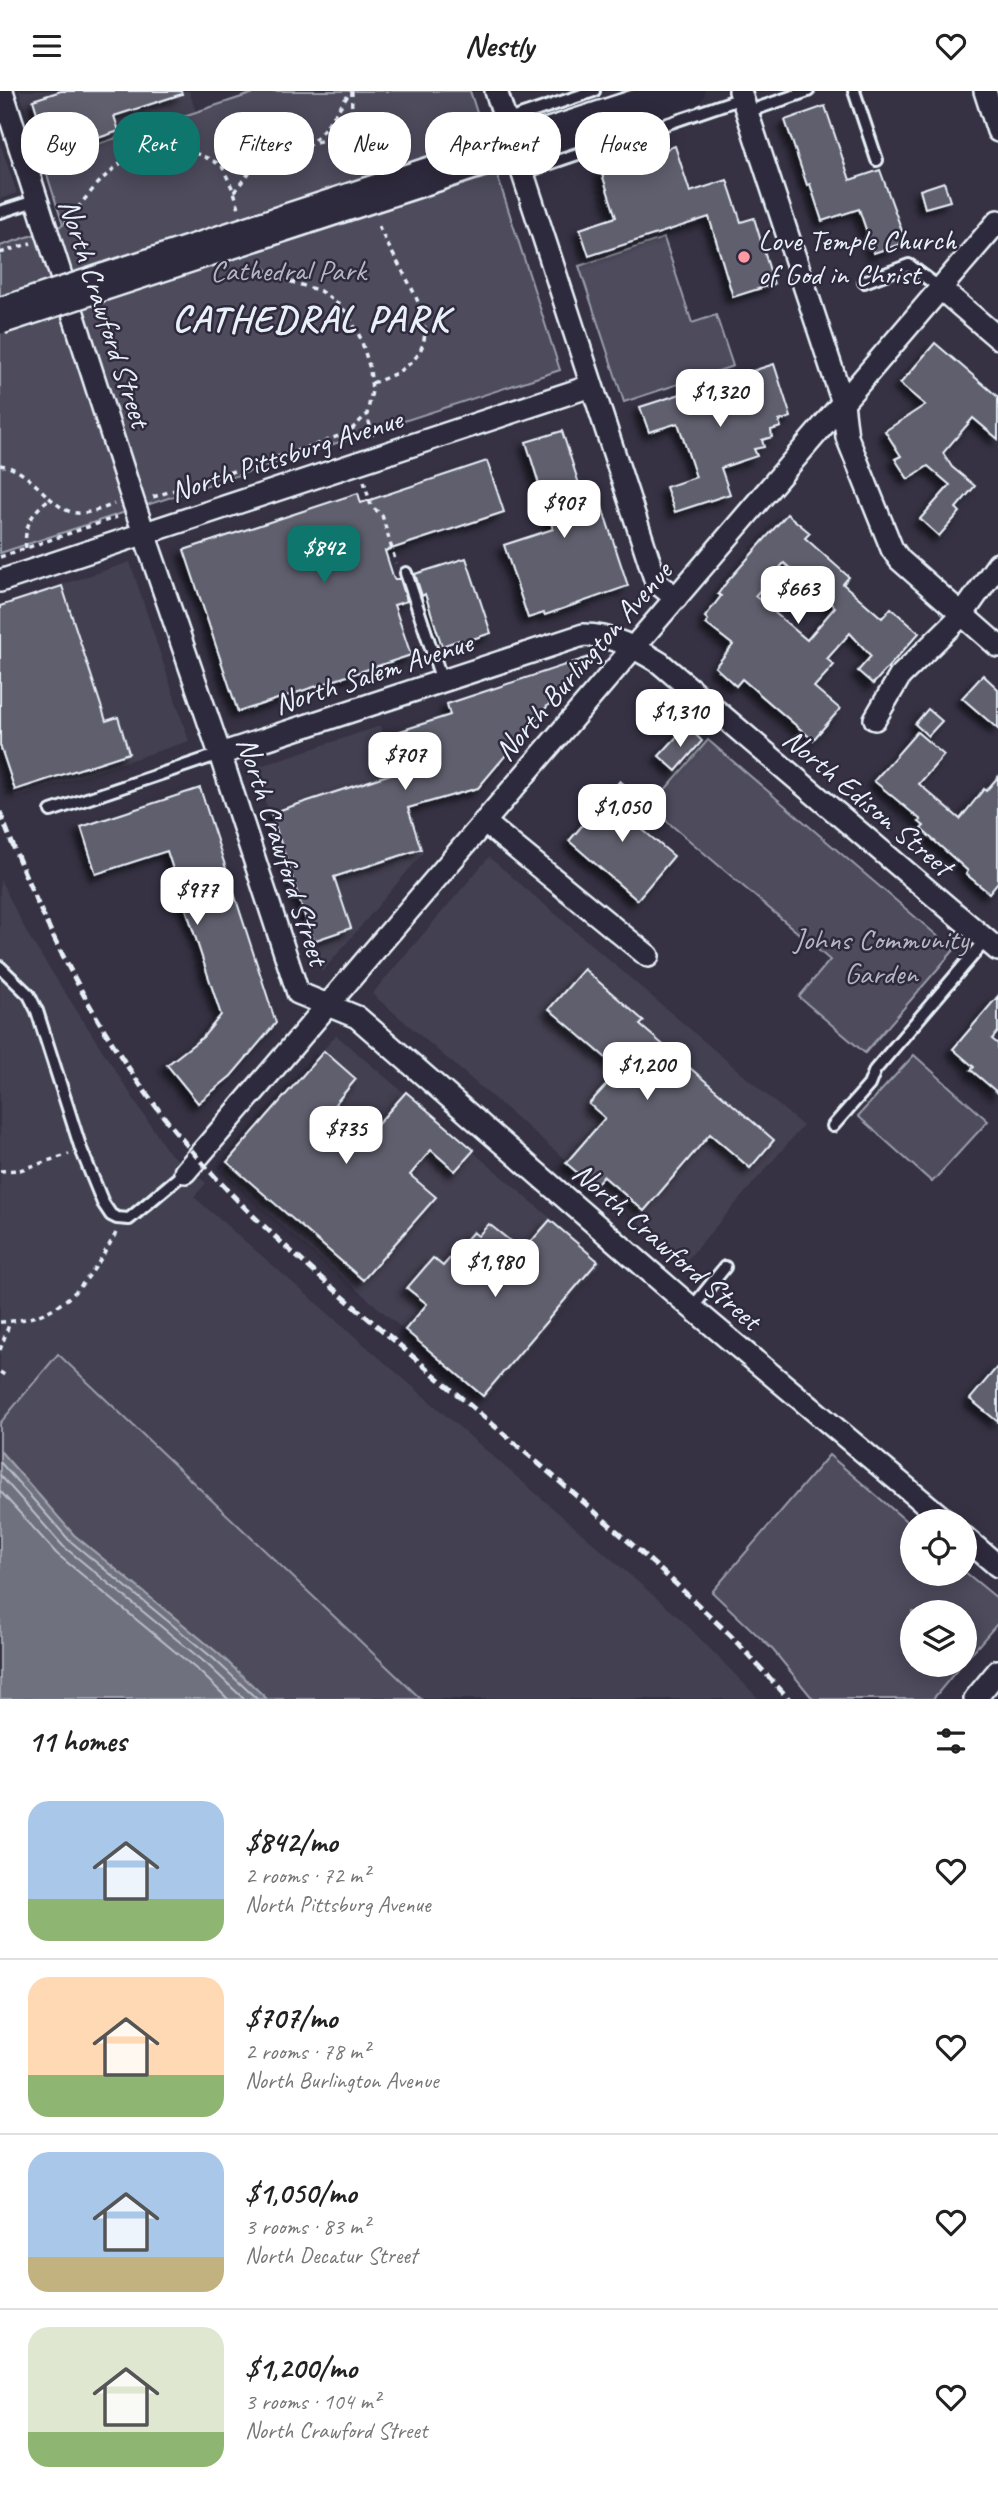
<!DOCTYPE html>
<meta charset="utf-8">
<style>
body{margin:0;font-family:Caveat,sans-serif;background:#f6f6f6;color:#222;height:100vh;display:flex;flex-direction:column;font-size:26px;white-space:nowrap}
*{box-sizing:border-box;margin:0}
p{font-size:23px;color:#767676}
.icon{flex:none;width:38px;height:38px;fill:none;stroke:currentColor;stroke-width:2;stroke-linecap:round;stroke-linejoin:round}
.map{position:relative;height:1608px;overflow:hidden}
.drawer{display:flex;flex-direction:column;background:#fff;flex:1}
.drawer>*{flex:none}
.hud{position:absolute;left:21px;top:21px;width:957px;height:63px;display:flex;gap:14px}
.tools{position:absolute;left:900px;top:1418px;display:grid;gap:14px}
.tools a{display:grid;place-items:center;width:77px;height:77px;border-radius:50%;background:#fff;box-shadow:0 4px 18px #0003;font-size:35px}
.price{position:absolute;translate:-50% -60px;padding:0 16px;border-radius:14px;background:#fff;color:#222;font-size:23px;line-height:46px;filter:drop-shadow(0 2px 4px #0008)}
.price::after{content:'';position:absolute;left:50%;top:42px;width:21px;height:16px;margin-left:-10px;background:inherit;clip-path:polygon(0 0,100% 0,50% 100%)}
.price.on{background:#0f766e;color:#fff}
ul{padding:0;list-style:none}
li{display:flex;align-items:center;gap:21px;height:175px;padding:0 28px}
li+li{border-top:2px solid #e0e0e0}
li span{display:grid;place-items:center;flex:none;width:196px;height:140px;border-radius:21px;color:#555}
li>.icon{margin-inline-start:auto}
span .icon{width:84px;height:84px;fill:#fffc;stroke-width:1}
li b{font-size:30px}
h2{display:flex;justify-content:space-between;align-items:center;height:84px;padding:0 28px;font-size:30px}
.chip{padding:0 24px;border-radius:28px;background:#fff;box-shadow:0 4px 18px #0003;font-size:24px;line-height:63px}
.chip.on{background:#0f766e;color:#fff}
header{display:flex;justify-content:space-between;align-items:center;height:91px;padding:0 28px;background:#fff;font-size:32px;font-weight:700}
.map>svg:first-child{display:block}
.built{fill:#433f51}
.green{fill:#4d4b5c;stroke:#9a9eaa;stroke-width:2}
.water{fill:#70717f;stroke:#a0a4af;stroke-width:2}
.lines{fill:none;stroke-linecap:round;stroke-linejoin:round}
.shore{stroke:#b8bec8;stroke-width:2}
.building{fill:#605e6e;stroke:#e8f1f8;stroke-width:2;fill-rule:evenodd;filter:url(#shadow)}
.service-casing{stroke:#e8f1f8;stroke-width:16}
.minor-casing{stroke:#e8f1f8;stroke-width:26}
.path{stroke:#e8f1f8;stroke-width:3.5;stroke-dasharray:5 5;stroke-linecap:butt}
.service{stroke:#2f2a3d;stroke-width:10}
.minor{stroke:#2f2a3d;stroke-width:21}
.rail{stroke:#e8f1f8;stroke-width:5;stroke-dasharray:10 5;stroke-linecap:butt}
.primary-bridge-casing{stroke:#e8f1f8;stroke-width:40;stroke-linecap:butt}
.primary-bridge{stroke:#2f2a3d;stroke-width:35}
.poi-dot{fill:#ff9aa2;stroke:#2f2a3d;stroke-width:2.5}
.labels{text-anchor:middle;stroke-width:5;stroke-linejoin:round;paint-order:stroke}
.poi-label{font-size:30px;fill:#e8f1f8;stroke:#2f2a3d;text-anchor:start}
.park-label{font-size:30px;fill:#b2b7c1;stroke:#2f2a3d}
.street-label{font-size:30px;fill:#e8f1f8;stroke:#2f2a3d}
.district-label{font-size:37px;font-weight:bold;letter-spacing:2px;fill:#e8f1f8;stroke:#2f2a3d}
</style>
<header><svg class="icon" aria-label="menu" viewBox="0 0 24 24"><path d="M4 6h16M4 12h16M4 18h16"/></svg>Nestly<svg class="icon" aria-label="heart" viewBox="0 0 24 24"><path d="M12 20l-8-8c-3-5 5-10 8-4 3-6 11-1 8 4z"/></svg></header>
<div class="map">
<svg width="998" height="1608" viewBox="0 0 998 1608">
<defs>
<filter id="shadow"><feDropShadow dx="-6" dy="6" stdDeviation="3.5" flood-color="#0009"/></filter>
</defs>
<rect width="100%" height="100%" fill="#363244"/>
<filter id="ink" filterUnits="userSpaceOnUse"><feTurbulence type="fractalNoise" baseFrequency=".0143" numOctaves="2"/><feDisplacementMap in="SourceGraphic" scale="14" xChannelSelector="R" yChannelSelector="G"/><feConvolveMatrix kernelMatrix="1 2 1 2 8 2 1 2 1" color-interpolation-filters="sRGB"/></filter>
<g filter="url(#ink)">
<!-- built -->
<g class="built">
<path d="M19 0H189L196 21 43 71Z"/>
<path d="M0 52 17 102 0 108Z"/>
<path d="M130 471 189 650 15 707 0 663V514Z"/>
<path d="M380 635 423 762 322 881 254 677Z"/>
<path d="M489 766 803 1035 685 1171 372 903Z"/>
<path d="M0 788 28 844 168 1061 206 1092 194 1106 683 1530 759 1608H421L59 1264 0 1332Z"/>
<path d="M336 944 602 1171 485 1308 288 1140 221 1078Z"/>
</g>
<!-- green -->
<g class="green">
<path d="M260 0H470L560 279 0 462V155L63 134 43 71Z"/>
<path d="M664 147 692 232 716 224 733 275 624 311 579 175Z"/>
<path d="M708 649 954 859 865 962 799 906 830 869 650 716Z"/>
<path d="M914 964 988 1030 932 1091 858 1025Z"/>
<path d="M58 1263 421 1608H267L219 1563 74 1444 0 1360V1332Z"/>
<path d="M829 1364 912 1435V1482H964V1480L998 1508V1532L964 1571V1521H912V1573H962L933 1608H813L773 1559 712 1501Z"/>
</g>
<!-- water -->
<path class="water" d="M0 1360 74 1444 219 1563 267 1608H0Z"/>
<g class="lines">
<!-- shore -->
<g class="shore">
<path d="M0 1371 69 1449 214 1568 257 1608"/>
<path d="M0 1384 63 1455 208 1574 244 1608"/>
<path d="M0 1400 57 1463 201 1582 228 1608"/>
</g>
</g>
<!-- building -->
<g class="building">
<path d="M61 0H181L182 3 114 25 119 40 50 63 33 9Z"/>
<path d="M825 15 850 89 880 79 906 151 874 162 859 118 822 130 810 93 807 94 785 29Z"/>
<path d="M675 55 690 101 727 89 741 131 754 127 774 193 733 206 709 126 589 165 580 138 616 126 601 80Z"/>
<path d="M944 91 950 110 925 117 920 99Z"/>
<path d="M935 252 998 306V348L973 327 943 362 952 376 975 395 956 417 960 421 939 445 920 428 950 394 928 375 908 388 895 368 901 365 885 340 925 314 900 293Z"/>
<path d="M774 273 791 326 779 330 781 336 771 339 772 346 762 349 764 356 754 358 757 365 721 377 730 403 675 421 666 396 696 386 678 332 649 341 640 316Z"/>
<path d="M562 340 588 421 602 416 628 495 545 524 544 522 528 527 504 454 553 438 526 351Z"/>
<path d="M487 370 504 421 385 460 394 488H400L407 510 394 514 411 564 238 621 184 459 358 402 361 412Z"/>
<path d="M787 423 810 442 805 447 849 486 843 493 882 527 891 517 919 542 873 593 858 580 871 565 850 542 827 568 834 574 814 596 840 618 813 649 742 588 736 595 715 576 733 554 706 533 708 529 705 526 721 505 718 503 727 491ZM784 472 835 516 807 549 755 505Z"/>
<path d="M466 467 491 542 460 552 459 549 442 555 425 503 422 505 415 483Z"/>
<path d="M62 495 106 630 118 626 129 662 15 699 0 654V515Z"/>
<path d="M589 566 478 697 408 717 421 758 334 786 351 837 313 850 271 722 400 680 388 644 450 624 447 613Z"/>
<path d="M983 584 998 598V638L962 607Z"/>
<path d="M928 618 942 630 928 645 915 633Z"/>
<path d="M683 639 688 644 692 640 702 650 676 680 659 665Z"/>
<path d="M917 641 944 664 919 693 960 728 984 698 986 700 998 686V791L989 802 966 783 968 780 921 738 924 735 919 731 921 729 874 690Z"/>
<path d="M620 690 640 707 625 724 674 765 637 809 569 750Z"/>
<path d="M200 697 276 932 231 985 198 1012 167 974 203 946 221 924 167 760 96 783 81 736Z"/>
<path d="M584 878 644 930 640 934 774 1049 750 1077 710 1043 644 1120 603 1085 594 1096 566 1072 605 1027 589 1013 620 979 549 918Z"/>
<path d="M998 905V941L992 948 998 953V1002L971 979 974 976 953 958Z"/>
<path d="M324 960 356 988 335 1013 369 1043 406 1001 474 1059 455 1080 431 1059 410 1084 436 1106 363 1189 227 1071Z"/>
<path d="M550 1129 598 1170 483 1305 405 1239 427 1213 407 1197 433 1167 443 1175 473 1141 478 1145 489 1133 523 1160Z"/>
<path d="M998 1275V1331L970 1308Z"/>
</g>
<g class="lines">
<defs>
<g id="service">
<path d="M854 0 877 69"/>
<path d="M747 21 808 0"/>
<path d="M505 30 594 0"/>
<path d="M522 82 742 7"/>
<path d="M0 121 38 109"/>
<path d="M864 191 909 174 940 197"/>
<path d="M406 482 442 590"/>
<path d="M51 720 220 663"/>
<path d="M0 876 29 904 37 920 81 1058 103 1112 111 1124 117 1127 129 1128 185 1081"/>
<path d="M833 1035 869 994 875 979 985 850"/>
<path d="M692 1217 725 1176"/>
</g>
<g id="minor">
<path d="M2 0 133 410 220 663 298 902 357 926 692 1217 946 1430"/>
<path d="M496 0 656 491 676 507"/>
<path d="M740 0 843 312 847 346 892 458 900 469 998 555"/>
<path d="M985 0 998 40"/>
<path d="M940 197 998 247"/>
<path d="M0 490 591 295"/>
<path d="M875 628 900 585 962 524 998 473"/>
<path d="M220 663 583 544C613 544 636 557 660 572L998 859"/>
<path d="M484 731 648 865"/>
<path d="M185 1081 998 130"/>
<path d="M964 1446 998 1475"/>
<path d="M975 1608 998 1580"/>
</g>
</defs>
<!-- service casing -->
<use href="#service" class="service-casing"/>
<!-- minor casing -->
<use href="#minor" class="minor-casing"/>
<!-- path -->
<g class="path">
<path d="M352 0 351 47 359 81"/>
<path d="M316 51 329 48 352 54"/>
<path d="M222 75C295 83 313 56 351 0"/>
<path d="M234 101 252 78"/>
<path d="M65 133C98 92 127 46 187 60 199 63 211 68 222 75L234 101 240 120"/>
<path d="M0 162 31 152"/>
<path d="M258 170 270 184 320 200 337 212 348 223 361 248 370 278 372 300 367 323 373 346"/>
<path d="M372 292C474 259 401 191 377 131"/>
<path d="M0 374C36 379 52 425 82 422 93 421 105 417 114 413"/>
<path d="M364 390 371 415 382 424 396 472"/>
<path d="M153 406 324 351 350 340 367 323"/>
<path d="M26 457C23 436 33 420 49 408"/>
<path d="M0 466 117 426"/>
<path d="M0 1080 20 1079 69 1063"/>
<path d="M0 1231C63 1229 88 1192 116 1142"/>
<path d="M0 1259 10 1231"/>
<path d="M0 1281 8 1286"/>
</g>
<!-- service -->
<use href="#service" class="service"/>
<!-- minor -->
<use href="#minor" class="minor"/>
<!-- rail -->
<path class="rail" d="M0 721C47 846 110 968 199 1068 256 1133 323 1189 389 1245 485 1328 583 1408 677 1494L731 1545 789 1608"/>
<defs>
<path id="primary-bridge" d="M0 225 687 0"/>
</defs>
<!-- primary-bridge casing -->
<use href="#primary-bridge" class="primary-bridge-casing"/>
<!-- primary-bridge -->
<use href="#primary-bridge" class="primary-bridge"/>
</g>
</g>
<!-- markers -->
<circle class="poi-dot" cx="744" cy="166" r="7"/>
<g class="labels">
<!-- poi labels -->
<g class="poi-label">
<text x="758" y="159">Love Temple Church<tspan x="758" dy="34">of God in Christ</tspan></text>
</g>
<!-- park labels -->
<g class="park-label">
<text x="288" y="189">Cathedral Park</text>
<text x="881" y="858">Johns Community<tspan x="881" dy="34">Garden</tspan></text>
</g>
<!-- street labels -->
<g class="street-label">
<text transform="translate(105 222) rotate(72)" y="10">North Crawford Street</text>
<text transform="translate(286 364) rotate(-18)" y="10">North Pittsburg Avenue</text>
<text transform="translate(583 570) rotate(-49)" y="10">North Burlington Avenue</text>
<text transform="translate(373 582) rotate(-18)" y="10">North Salem Avenue</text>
<text transform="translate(868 711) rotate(40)" y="10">North Edison Street</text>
<text transform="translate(283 760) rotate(72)" y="10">North Crawford Street</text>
<text transform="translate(667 1155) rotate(41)" y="10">North Crawford Street</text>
</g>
<!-- district labels -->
<g class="district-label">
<text x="311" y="240">CATHEDRAL PARK</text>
</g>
</g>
</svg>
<div class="tools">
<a><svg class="icon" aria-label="locate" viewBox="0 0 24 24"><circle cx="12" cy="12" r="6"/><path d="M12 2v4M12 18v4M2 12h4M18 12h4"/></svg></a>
<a><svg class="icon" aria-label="layers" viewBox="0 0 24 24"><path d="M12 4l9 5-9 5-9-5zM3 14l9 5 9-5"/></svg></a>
</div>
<b class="price" style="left:720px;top:338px">$1,320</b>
<b class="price" style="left:564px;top:449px">$907</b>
<b class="price on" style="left:324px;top:494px">$842</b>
<b class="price" style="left:798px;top:535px">$663</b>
<b class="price" style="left:680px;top:658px">$1,310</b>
<b class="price" style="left:405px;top:701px">$707</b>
<b class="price" style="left:622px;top:753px">$1,050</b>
<b class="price" style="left:197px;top:836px">$977</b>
<b class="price" style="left:647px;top:1011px">$1,200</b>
<b class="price" style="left:346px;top:1075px">$735</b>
<b class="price" style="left:495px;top:1208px">$1,980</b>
<div class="hud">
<a class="chip">Buy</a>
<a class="chip on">Rent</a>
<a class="chip">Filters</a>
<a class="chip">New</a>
<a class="chip">Apartment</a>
<a class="chip">House</a>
</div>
</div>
<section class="drawer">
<h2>11 homes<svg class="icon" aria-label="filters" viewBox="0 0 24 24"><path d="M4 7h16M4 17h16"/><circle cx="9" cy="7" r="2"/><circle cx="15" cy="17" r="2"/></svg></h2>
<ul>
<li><span style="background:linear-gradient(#a9c7e8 70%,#8fb573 0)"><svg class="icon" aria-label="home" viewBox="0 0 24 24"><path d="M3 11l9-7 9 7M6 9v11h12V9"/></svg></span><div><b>$842/mo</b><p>2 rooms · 72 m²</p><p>North Pittsburg Avenue</p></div><svg class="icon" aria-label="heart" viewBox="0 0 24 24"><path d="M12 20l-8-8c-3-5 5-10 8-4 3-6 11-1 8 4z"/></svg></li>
<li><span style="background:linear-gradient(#ffd9b3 70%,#8fb573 0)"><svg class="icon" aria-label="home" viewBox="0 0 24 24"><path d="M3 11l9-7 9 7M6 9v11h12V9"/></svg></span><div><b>$707/mo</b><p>2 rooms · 78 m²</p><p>North Burlington Avenue</p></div><svg class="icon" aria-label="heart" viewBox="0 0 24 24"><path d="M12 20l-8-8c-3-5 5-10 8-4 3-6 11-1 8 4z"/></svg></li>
<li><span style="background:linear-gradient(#a9c7e8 75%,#c2b280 0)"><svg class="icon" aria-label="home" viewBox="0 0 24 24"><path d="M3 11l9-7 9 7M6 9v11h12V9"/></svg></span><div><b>$1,050/mo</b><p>3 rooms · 83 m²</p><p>North Decatur Street</p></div><svg class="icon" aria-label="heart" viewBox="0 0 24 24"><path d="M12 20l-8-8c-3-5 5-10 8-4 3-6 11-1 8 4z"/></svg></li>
<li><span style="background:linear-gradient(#dfe7d0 75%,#8fb573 0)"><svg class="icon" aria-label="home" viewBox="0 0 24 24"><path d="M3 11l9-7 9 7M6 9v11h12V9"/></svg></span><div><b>$1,200/mo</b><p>3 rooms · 104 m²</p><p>North Crawford Street</p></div><svg class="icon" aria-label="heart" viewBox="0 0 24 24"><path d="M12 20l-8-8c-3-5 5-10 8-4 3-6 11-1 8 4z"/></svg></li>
</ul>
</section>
